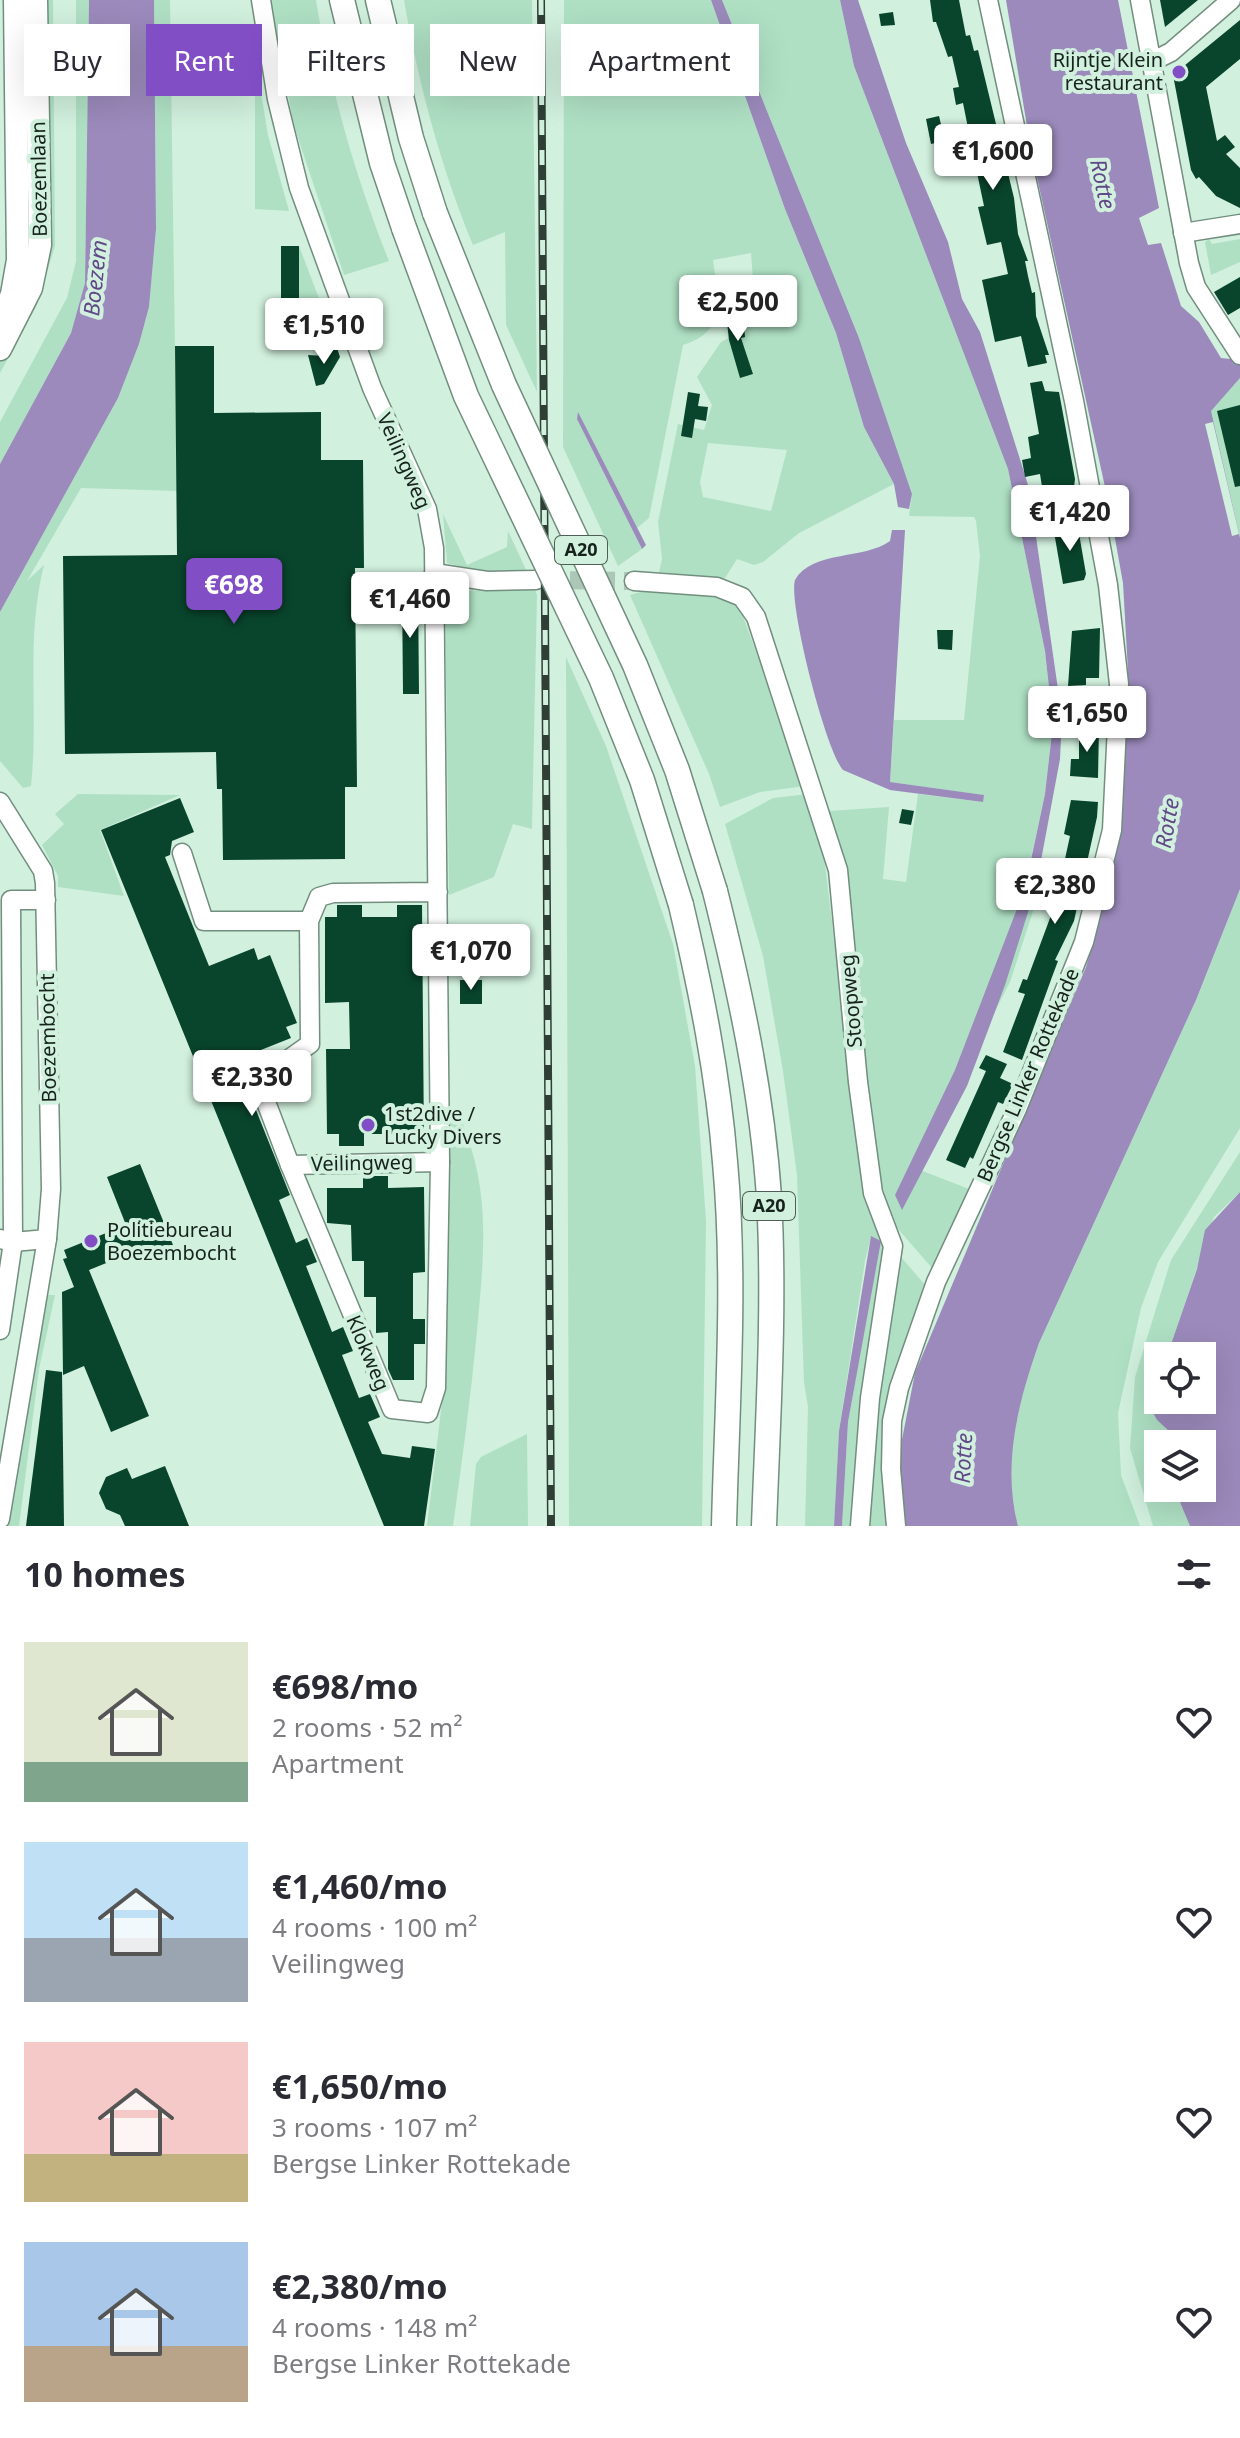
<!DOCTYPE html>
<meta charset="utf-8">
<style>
body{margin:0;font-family:"Noto Sans",sans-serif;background:#f2f2f3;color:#2b2b33;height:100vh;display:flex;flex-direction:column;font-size:30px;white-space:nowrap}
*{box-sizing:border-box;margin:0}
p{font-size:26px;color:#7c7c81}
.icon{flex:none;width:44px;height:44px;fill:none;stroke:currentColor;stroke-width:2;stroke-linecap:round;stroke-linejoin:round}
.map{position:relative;height:1526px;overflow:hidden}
.drawer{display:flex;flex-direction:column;background:#fff;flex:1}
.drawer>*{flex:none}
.top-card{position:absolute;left:24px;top:24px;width:800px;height:72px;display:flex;gap:16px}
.tools{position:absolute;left:1144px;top:1342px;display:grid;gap:16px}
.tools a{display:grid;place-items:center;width:72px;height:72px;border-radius:0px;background:#fff;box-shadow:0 8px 32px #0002;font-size:40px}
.price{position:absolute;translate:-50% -68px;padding:0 18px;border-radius:8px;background:#fff;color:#222;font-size:26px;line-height:52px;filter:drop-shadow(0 2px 4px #0008)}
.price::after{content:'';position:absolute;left:50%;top:48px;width:24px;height:18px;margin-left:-12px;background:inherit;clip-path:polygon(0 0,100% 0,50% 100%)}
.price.current{background:#814ec6;color:#fff}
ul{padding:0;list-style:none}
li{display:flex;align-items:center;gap:24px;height:200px;padding:0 24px}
li span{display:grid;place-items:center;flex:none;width:224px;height:160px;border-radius:0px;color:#555}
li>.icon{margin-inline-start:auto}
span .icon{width:96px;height:96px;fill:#fffc;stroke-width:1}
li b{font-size:34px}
h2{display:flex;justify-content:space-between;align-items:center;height:96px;padding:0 24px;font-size:34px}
.pill{padding:0 28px;border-radius:0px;background:#fff;box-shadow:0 8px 32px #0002;font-size:28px;line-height:72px}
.pill.current{background:#814ec6;color:#fff}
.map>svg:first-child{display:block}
.green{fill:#afe0c4;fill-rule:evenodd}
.water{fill:#9b8abb}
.pier{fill:#d1f0de}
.building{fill:#09452c}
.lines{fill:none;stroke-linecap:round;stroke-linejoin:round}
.minor-tunnel{stroke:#acc7b7;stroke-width:18;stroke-dasharray:18 9;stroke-linecap:butt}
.minor-casing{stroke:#728e7e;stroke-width:21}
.major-casing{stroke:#728e7e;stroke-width:25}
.highway-casing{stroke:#728e7e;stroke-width:27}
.minor{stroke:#fff;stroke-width:18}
.major{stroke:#fff;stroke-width:22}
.highway{stroke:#fff;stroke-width:24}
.rail-casing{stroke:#303f36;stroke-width:8}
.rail{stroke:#d1f0de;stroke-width:5;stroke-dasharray:15;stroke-linecap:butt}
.highway-bridge-casing{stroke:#728e7e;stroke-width:27;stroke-linecap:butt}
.highway-bridge{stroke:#fff;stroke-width:24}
.poi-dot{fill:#814ec6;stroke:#d1f0de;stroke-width:3}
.labels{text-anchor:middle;stroke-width:8;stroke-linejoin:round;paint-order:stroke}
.shield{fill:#d1f0de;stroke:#4e6056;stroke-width:2}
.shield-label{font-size:18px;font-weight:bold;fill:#16221b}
.poi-label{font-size:20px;fill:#16221b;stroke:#d1f0de;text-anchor:start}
.street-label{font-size:20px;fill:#16221b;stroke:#d1f0de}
.water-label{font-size:22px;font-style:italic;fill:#614888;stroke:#d1f0de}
</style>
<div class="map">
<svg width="1240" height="1526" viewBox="0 0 1240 1526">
<rect width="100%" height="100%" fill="#d1f0de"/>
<!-- green -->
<g class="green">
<path d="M46 0H53L55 246 37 305 0 373V358L33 299Z"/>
<path d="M76 0H89L85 283 71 333 0 464V422L67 298 76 261Z"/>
<path d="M154 0H170L177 491 81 488 27 581 44 565C25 641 39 710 31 786L23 788 0 761V612L118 398 139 344 149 307 156 229Z"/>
<path d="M269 0H316C330 89 356 178 389 261L344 275 294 126Z"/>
<path d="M404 0H532L537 392 506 325 505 232 473 245C441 168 418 82 404 0Z"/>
<path d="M564 0H711L785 209 836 333 864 427 894 484 799 533 763 562 754 565 737 559 725 578 659 572 662 559 658 522 678 424 704 430 712 405 697 377 721 342 745 329 746 309 755 305 751 253 713 260C718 298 729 331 683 345L649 518 637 528 578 414V420L642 549 618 566 563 447ZM708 443 787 450 771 511 703 497 700 482Z"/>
<path d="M722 0H840L854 66 1008 469 1045 651 1053 724 1045 794 1023 894 1038 896 1010 982 915 1168 969 1189 932 1268 892 1222 881 1190 852 971 843 870 829 811 889 807 883 879 906 882 918 794 983 802V795L890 782 894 720H964L980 556 976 521 974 517 909 516 912 494 859 338Z"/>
<path d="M255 57 268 135 289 211 255 209Z"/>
<path d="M1209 239 1212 244 1240 239V262L1211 275 1205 242Z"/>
<path d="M299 246 325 314 322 320 299 325Z"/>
<path d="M1240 378V538L1210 411Z"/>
<path d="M443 514 467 565 507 547 508 531 529 576 491 575 447 563Z"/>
<path d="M534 587 537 595 532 829 513 824 494 877 449 895 445 595 447 592Z"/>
<path d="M647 590 718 595 740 608 805 786 760 792 720 807 709 774 630 595Z"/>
<path d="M566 657 606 746 673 944 695 1066 706 1221 702 1526H569Z"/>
<path d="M78 794 180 795 100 830 124 896 58 887V876L42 845 64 824 55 814Z"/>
<path d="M808 794 823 848 857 1129 888 1239 854 1481 856 1526H842L848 1422 880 1241 871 1237 865 1261 839 1431 834 1526H805L808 1407 804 1383 797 1175 783 1071 763 956 725 824 773 798Z"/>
<path d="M1240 889V1128L1158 1262 1141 1308 1118 1413 1121 1475 1140 1526H1018C1002 1464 1018 1402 1039 1343L1196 1000Z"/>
<path d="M454 1109C461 1116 464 1127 467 1136 491 1200 483 1264 477 1331 471 1396 462 1461 453 1526H427L446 1369 450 1111Z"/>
<path d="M1240 1152V1192L1214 1217 1171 1345 1167 1356H1158V1376L1147 1402 1157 1420 1183 1444H1158V1488H1174L1190 1526H1153L1130 1448 1135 1377 1171 1260Z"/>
<path d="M900 1256 926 1286C892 1370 872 1435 887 1526H863L879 1368Z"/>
<path d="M42 1295H55L39 1369 19 1526H6Z"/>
<path d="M527 1434 528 1526H470L476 1464 481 1457Z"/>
</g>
<!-- water -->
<g class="water">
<path d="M89 0H154L156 229 149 307 139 344 118 398 0 612V464L71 333 85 283Z"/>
<path d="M711 0H722L859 338 912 494 909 509 898 507 894 484 864 427 836 333 785 209Z"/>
<path d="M840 0H858L906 143 948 242 962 299 980 332 1029 488 1062 717 1060 759 1036 887 1005 985 967 1086 902 1210 895 1195 955 1070 1025 888 1045 794 1053 724 1045 651 1008 469 854 66Z"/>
<path d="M1006 0H1118L1159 208 1139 218 1148 245 1161 243 1181 306 1199 322 1221 358 1240 360V378L1211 411 1240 538V889L1196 1000 1039 1343C1018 1403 1002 1464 1018 1526H904L898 1460 915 1373 1086 967 1108 889 1124 780 1128 671 1123 583 1109 505 1031 150Z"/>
<path d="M578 412 646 545 642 549 577 419Z"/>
<path d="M892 530H905L890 782 984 795 983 802 890 790 843 770C826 751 788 604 795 580 812 550 864 560 890 541Z"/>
<path d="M1240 1192V1526H1190L1174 1488H1202V1444H1183L1157 1420 1147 1402 1158 1376V1400H1202V1356H1167L1197 1269 1205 1230Z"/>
<path d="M871 1236 881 1241 848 1422 842 1526H834L839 1431Z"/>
</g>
<!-- pier -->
<path class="pier" d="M1213 422 1239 534 1232 536 1205 424Z"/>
<!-- building -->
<g class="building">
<path d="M930 0H959L966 36 970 35 974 51 978 50 1014 198 1018 234 1028 261H1025L1028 276 1032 293 1035 292 1036 316 1049 355H1045L1047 363 1028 367 1021 336 995 342 982 280 1008 274 1001 242 987 245 978 207 984 206 976 168 981 167 972 127 968 128 963 103 956 105 953 88 959 87 952 56 948 57 936 22H933Z"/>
<path d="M1160 0H1198L1165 27Z"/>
<path d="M893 12 895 25 881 26 879 14Z"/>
<path d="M1240 20V59L1206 87 1217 141 1225 135 1235 147 1226 154 1240 168V208L1216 196 1199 177 1196 179 1191 170 1173 75Z"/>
<path d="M939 116 945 141 931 144 926 119Z"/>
<rect x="281" y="246" width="18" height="79"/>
<path d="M1240 277V308L1228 315 1214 292Z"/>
<path d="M731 303 738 325H744L745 337 741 338 753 374 740 378 729 340 725 305Z"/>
<path d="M336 345 340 357 324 384 316 386 308 355 326 356Z"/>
<path d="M175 346H214V413L321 412V460H363L364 568H355L357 787H345V859L223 860 222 789H217L216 752 65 754 63 556 177 555Z"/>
<path d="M1042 381 1045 391 1059 392 1075 479 1074 487 1043 493 1040 474 1025 477 1022 460 1031 458 1028 437 1039 434 1030 383Z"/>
<path d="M688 392 700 394 698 406 708 407 706 421 695 419 692 438 681 436Z"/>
<path d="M1240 405V486L1235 487 1217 411Z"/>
<path d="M1077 522 1086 574 1084 580 1063 584 1053 526Z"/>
<path d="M402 585H418L419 694H403Z"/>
<path d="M1100 628 1099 678H1086V685L1068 686 1072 631Z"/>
<path d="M937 630H953L952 650 938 649Z"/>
<path d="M1099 727 1098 778 1070 776 1071 759H1079V728Z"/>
<path d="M180 798 194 832 172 841 170 855 165 857 209 966 254 948 258 960 270 955 297 1023 286 1027 291 1038 236 1060 290 1195 279 1200 296 1243 307 1238 317 1262 306 1266 332 1332 343 1327 353 1351 342 1355 359 1398 370 1394 380 1417 368 1422 382 1454 410 1458 412 1446 435 1449 424 1526H384L101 830Z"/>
<path d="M1071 800 1098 802 1097 817 1074 921 1055 960 1058 961 1052 977 1022 1060 1003 1052 1025 994 1018 992 1023 979 1027 980 1053 910 1056 904 1062 906 1069 869 1063 868 1070 836 1064 834Z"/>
<path d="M902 809 914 811 911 825 899 823Z"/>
<path d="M337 905H362V917H397V905H422L424 1146H399L398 1134H364V1146H339V1134H327L326 1049H350L349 1002 325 1003V917H337Z"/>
<rect x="460" y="980" width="22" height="24"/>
<path d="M986 1055 1007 1064 1000 1078 1013 1084 1003 1104 998 1102 973 1159 970 1157 965 1168 946 1160 986 1071 979 1068Z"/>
<path d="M140 1164 173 1245 140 1259 136 1251 89 1270 149 1416 111 1432 84 1366 63 1375 62 1292 74 1287 63 1259 67 1258 64 1250 126 1225 107 1177Z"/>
<path d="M363 1176H388V1188L424 1187 425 1272 413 1273V1319H425V1344H414V1380H393L388 1369V1332L376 1333V1297H364V1261H352L351 1225 327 1223V1188H363Z"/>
<path d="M46 1370 62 1372 64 1526H26Z"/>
<path d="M165 1466 189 1526H125L120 1515 106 1509 99 1493 106 1477 127 1468 132 1479Z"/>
</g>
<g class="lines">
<!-- minor-tunnel -->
<path class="minor-tunnel" d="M543 580 634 581"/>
<defs>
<g id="minor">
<path d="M261 0 277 99 299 188 372 388 427 509 434 548 440 1162 290 1165 258 1081 310 1044 309 921 319 897 333 893 438 892"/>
<path d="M1140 0 1189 263 1196 287 1240 355"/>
<path d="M1151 62 1171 52 1231 0"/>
<path d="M1183 233 1240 224"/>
<path d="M434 573 487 581 536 580"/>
<path d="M634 581 717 587 742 597 756 617 838 870 858 1082 873 1193 893 1246 870 1398 860 1526"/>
<path d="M0 802 43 871 45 883 51 1189 47 1239 13 1242 0 1239"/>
<path d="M182 853 204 921H309"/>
<path d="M290 1165 392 1409 428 1413 436 1388 440 1162"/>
<path d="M0 1330 13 1242 11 900H46"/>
<path d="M0 1519 47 1239"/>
<path d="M896 1526 891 1469 892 1421 899 1388 936 1282 1017 1109 1084 942 1112 830 1119 684 1108 585 1074 401 988 0"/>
</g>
<g id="major">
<path d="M2 320 12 294 18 260 15 0"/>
<path d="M0 349 31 288 40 245 36 0"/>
</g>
<g id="highway">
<path d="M342 0 382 163 404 228"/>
<path d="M378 0 411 138 435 213"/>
<path d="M715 891C740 991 762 1093 769 1197 775 1306 768 1416 764 1526"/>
<path d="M681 905C701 990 718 1074 725 1162 736 1282 727 1405 724 1526"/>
</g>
</defs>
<!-- minor casing -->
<use href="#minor" class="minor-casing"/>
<!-- major casing -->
<use href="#major" class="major-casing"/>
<!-- highway casing -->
<use href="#highway" class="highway-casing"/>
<!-- minor -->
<use href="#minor" class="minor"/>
<!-- major -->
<use href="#major" class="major"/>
<!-- highway -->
<use href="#highway" class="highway"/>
<defs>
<path id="rail" d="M541 0 551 1526"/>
</defs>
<!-- rail casing -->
<use href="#rail" class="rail-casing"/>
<!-- rail -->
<use href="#rail" class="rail"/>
<defs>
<g id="highway-bridge">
<path d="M435 213 504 385 635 665 677 770 715 891"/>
<path d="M404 228 466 396 601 678 642 780 681 905"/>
</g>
</defs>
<!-- highway-bridge casing -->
<use href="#highway-bridge" class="highway-bridge-casing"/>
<!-- highway-bridge -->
<use href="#highway-bridge" class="highway-bridge"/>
</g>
<!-- markers -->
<g class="poi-dot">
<circle cx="1179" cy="72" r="8"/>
<circle cx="368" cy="1125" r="8"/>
<circle cx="91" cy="1241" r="8"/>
</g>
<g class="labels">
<!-- shield labels -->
<g class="shield">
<rect x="555" y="536" width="52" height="28" rx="6"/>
<rect x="743" y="1192" width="52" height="28" rx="6"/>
</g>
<g class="shield-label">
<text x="581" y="556">A20</text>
<text x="769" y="1212">A20</text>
</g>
<!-- poi labels -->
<g class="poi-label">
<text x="1163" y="67" text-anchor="end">Rijntje Klein<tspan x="1163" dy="23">restaurant</tspan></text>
<text x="384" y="1121">1st2dive /<tspan x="384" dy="23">Lucky Divers</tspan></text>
<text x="107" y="1237">Politiebureau<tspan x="107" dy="23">Boezembocht</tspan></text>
</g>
<!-- street labels -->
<g class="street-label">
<text transform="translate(39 179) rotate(-91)" y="7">Boezemlaan</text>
<text transform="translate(404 461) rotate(66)" y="7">Veilingweg</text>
<text transform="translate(851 1001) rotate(-95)" y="7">Stoopweg</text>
<text transform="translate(48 1038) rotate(-91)" y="7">Boezembocht</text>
<text transform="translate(1028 1075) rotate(-67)" y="7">Bergse Linker Rottekade</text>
<text transform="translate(362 1163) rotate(-1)" y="7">Veilingweg</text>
<text transform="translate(368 1353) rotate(67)" y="7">Klokweg</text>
</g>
<!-- water labels -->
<g class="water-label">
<text transform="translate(1103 184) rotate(78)" y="8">Rotte</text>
<text transform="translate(95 278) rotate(-84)" y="8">Boezem</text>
<text transform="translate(1167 823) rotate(-80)" y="8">Rotte</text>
<text transform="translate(963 1458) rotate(-87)" y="8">Rotte</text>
</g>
</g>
</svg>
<div class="tools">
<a><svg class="icon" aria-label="locate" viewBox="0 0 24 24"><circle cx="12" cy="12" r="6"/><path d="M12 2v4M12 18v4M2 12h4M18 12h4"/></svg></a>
<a><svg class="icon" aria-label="layers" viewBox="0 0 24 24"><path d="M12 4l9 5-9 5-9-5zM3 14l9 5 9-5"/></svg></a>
</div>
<b class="price" style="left:993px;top:192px">€1,600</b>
<b class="price" style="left:738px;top:343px">€2,500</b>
<b class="price" style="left:324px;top:366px">€1,510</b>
<b class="price" style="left:1070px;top:553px">€1,420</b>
<b class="price current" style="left:234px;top:626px">€698</b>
<b class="price" style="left:410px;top:640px">€1,460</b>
<b class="price" style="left:1087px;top:754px">€1,650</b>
<b class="price" style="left:1055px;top:926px">€2,380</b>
<b class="price" style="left:471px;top:992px">€1,070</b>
<b class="price" style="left:252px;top:1118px">€2,330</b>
<div class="top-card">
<a class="pill">Buy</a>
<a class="pill current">Rent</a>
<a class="pill">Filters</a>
<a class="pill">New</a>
<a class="pill">Apartment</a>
</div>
</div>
<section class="drawer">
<h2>10 homes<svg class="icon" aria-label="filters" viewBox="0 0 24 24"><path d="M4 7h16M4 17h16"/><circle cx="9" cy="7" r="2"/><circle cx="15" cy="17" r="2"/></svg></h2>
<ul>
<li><span style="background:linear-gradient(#dfe7d0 75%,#7fa58c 0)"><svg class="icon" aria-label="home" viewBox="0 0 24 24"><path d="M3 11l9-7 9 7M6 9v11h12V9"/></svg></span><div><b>€698/mo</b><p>2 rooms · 52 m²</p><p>Apartment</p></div><svg class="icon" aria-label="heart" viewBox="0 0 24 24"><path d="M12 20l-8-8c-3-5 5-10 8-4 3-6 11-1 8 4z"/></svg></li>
<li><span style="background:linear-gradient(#bfe0f5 60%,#9aa5b1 0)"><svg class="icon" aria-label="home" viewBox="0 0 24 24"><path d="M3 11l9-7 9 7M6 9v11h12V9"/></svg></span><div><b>€1,460/mo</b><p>4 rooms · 100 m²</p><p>Veilingweg</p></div><svg class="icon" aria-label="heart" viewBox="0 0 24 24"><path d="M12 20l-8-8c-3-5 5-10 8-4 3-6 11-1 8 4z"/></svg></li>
<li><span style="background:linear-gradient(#f6c9c9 70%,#c2b280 0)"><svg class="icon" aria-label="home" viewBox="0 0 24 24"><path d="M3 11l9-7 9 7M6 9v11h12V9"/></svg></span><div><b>€1,650/mo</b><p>3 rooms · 107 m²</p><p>Bergse Linker Rottekade</p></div><svg class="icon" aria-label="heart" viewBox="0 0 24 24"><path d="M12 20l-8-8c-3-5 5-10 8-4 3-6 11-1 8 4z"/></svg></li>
<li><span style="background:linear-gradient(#a9c7e8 65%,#b9a48a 0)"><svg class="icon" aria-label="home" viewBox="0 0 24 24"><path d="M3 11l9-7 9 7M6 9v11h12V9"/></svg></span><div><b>€2,380/mo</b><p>4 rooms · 148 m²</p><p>Bergse Linker Rottekade</p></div><svg class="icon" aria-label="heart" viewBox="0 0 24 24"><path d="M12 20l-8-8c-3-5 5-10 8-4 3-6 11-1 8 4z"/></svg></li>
</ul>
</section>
